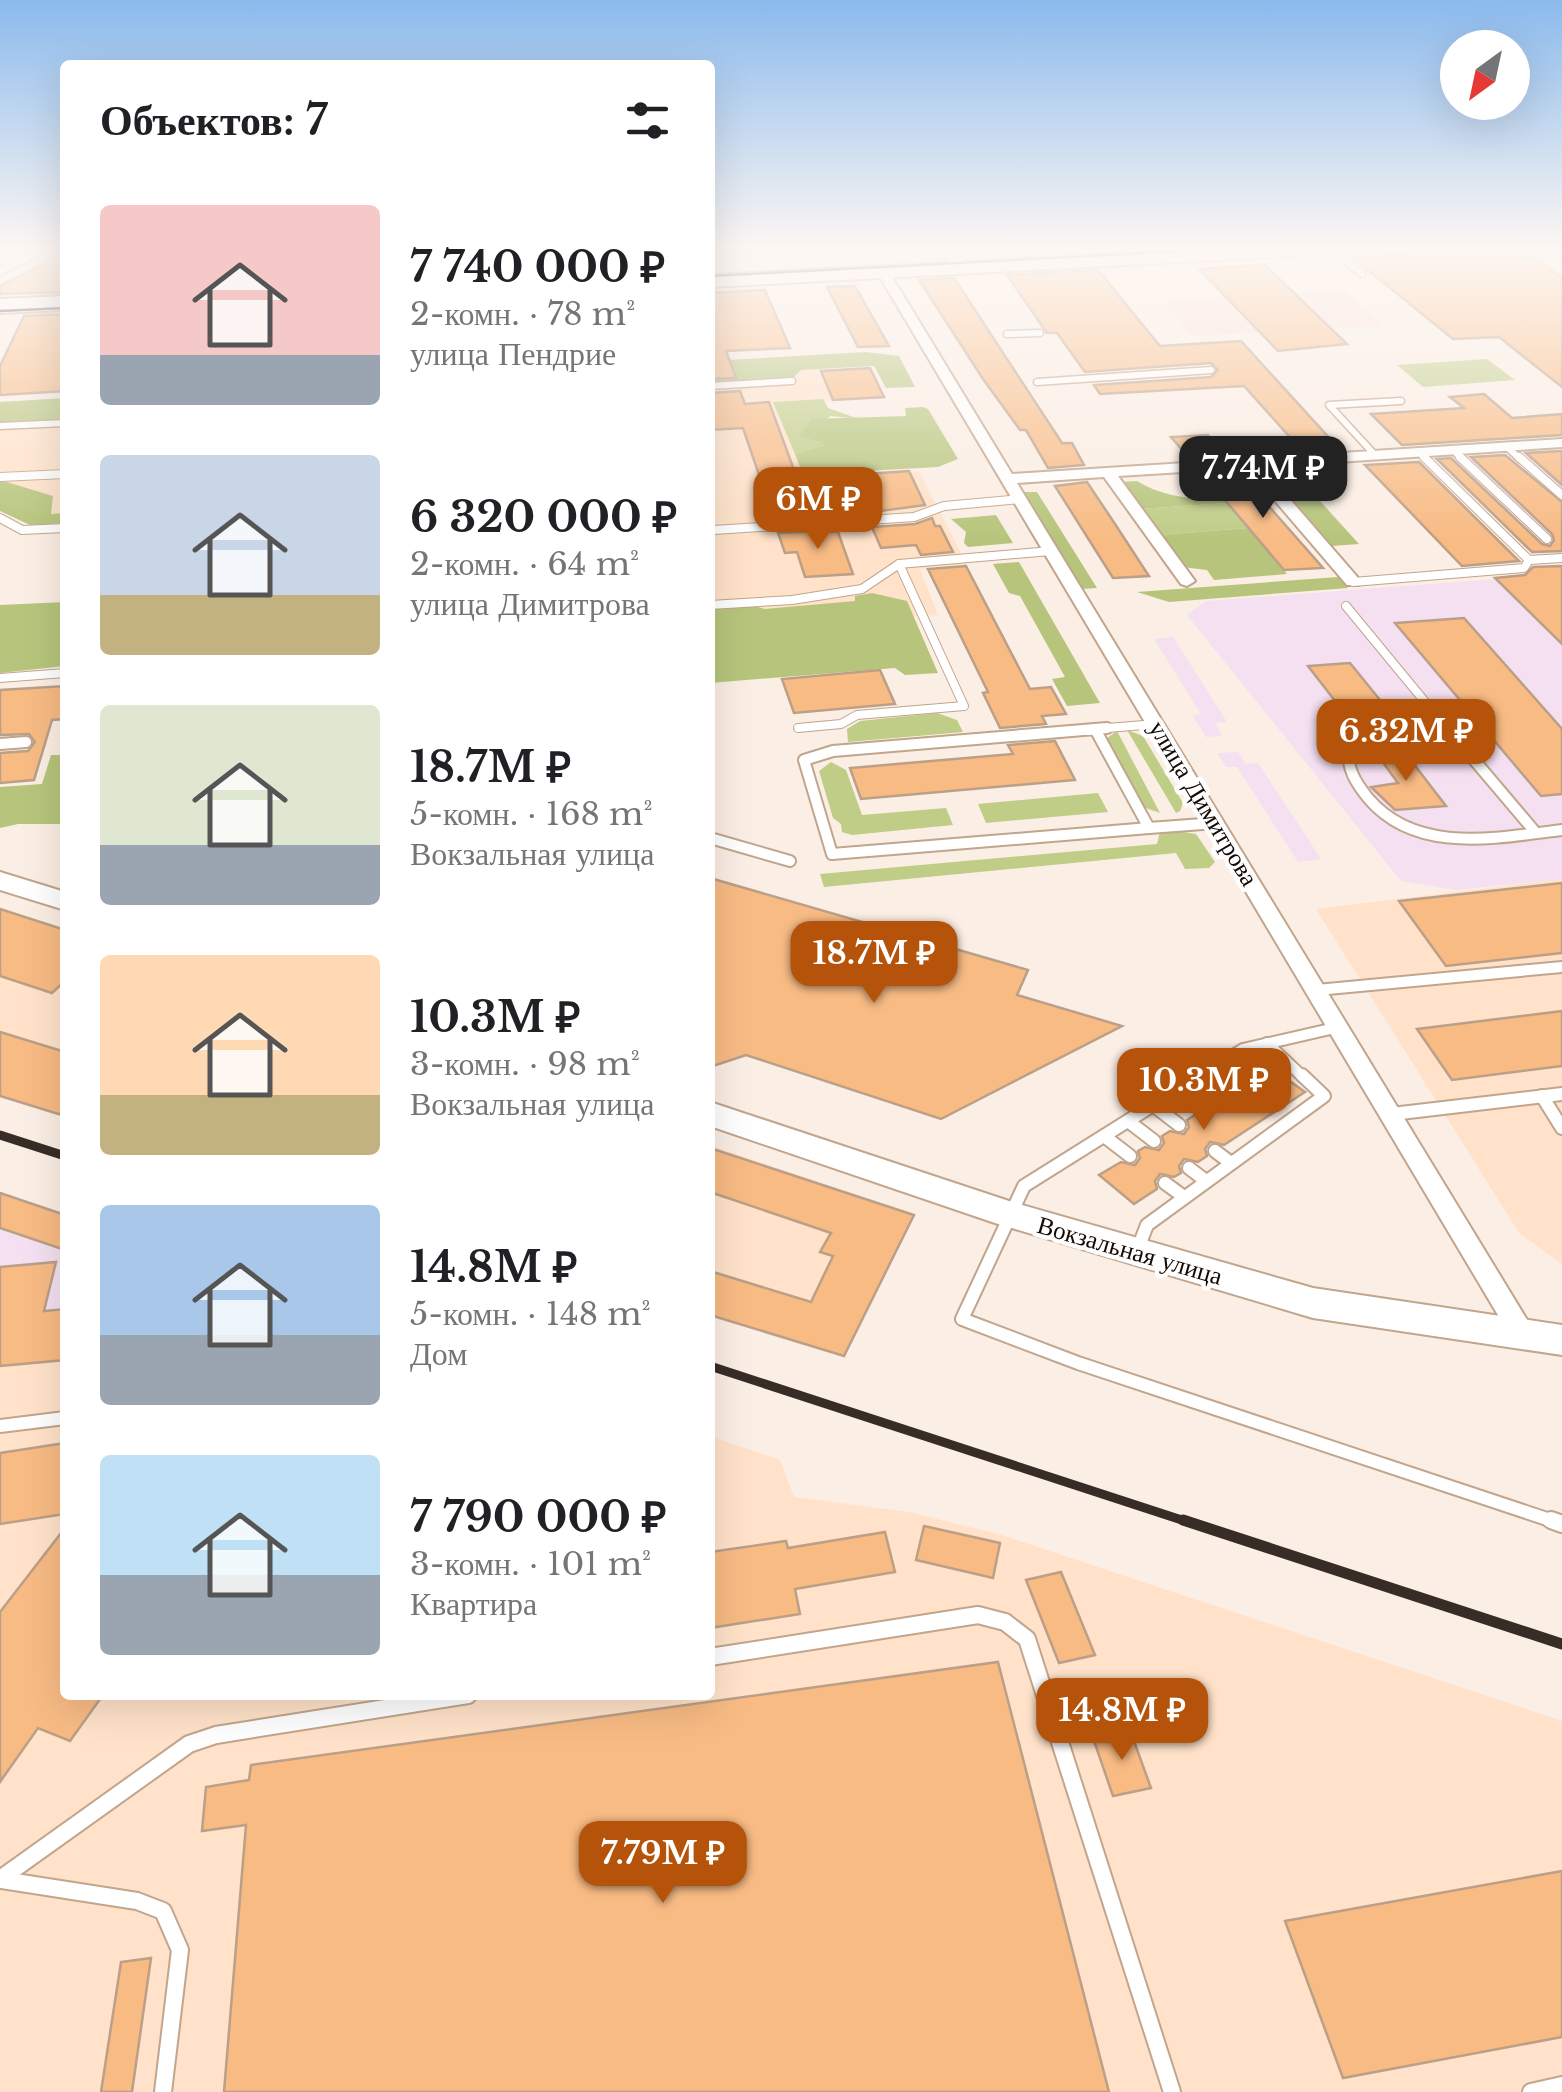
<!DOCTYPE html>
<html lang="ru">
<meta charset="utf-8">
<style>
body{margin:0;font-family:"Libre Baskerville",serif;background:#f6f6f6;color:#202124;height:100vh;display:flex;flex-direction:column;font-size:38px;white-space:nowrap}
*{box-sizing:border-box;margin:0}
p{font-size:32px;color:#757577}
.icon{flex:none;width:55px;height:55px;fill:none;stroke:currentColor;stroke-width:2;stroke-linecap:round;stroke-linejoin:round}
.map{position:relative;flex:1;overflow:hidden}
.drawer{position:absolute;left:60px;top:60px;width:655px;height:1640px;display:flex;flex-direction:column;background:#fff;border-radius:10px;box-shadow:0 10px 40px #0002}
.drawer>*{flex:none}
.needle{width:65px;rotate:213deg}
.tools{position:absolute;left:1440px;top:30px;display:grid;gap:20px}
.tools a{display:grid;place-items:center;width:90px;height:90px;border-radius:50%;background:#fff;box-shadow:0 10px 40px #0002;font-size:50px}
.price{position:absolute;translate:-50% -85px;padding:0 22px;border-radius:20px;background:#b45309;color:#fff;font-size:32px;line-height:65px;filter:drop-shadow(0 2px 5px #0008)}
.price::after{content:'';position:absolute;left:50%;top:60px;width:30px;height:22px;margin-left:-15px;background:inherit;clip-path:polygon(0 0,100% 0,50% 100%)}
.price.selected{background:#222;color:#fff}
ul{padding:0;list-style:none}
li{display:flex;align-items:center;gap:30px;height:250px;padding:0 40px}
li span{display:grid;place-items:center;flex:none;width:280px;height:200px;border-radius:10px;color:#555}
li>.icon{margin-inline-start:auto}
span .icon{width:120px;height:120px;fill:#fffc;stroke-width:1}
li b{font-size:42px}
h2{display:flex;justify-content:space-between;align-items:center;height:120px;padding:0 40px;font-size:42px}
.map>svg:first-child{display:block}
.built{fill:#ffe2c9}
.industrial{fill:#f4e0f0}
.education{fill:#fbe0dd}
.green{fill:#bfcd87}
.forest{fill:#b6c57b}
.building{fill:#f8bb84;stroke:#bb9f87;stroke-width:2.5}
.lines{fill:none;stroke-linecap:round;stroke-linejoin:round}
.lane-far4-casing{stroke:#c1a58c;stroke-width:9}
.lane-far3-casing{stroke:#c1a58c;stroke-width:10}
.lane-far2-casing{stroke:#c1a58c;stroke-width:14}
.lane-far1-casing{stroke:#c1a58c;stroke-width:16}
.lane-casing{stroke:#c1a58c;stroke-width:20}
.street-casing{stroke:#c1a58c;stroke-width:4}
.secondary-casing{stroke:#c1a58c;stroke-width:4}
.highway-casing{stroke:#c1a58c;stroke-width:4}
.lane-far4{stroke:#fff;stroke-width:6}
.lane-far3{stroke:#fff;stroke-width:8}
.lane-far2{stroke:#fff;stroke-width:10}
.lane-far1{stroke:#fff;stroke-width:12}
.lane{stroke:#fff;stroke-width:16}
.street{fill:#fff;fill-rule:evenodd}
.secondary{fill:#fff;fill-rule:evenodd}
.highway{fill:#fff;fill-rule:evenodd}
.tram{stroke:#382d26;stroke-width:2.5}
.rail-far1{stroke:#382d26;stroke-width:9}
.rail{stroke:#382d26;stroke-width:11}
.labels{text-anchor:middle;stroke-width:9;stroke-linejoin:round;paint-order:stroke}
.street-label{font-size:25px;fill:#140a03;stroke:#fefefe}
</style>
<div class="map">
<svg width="1562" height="2092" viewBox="0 0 1562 2092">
<rect width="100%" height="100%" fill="#fbeee4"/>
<!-- built -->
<g class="built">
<path d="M818 366 833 400 821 402 851 474 919 471 967 565 920 569 938 615 710 631V372Z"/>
<path d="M65 409V518L0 503V413Z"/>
<path d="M1562 879V1264L1519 1233 1316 909Z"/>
<path d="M0 909 65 930V1116L0 1096Z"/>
<path d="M710 1145 914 1215 844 1356 710 1315Z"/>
<path d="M65 1309V1695H710V1436L780 1460 794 1497 909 1512 1002 1535 1562 1721V2092H0V1316Z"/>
</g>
<!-- industrial -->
<g class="industrial">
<path d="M1562 451V554L1533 555 1433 458Z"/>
<path d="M1562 574V879L1456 890 1401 881 1187 615 1206 601Z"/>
<path d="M1173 637 1227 722 1215 723 1222 736 1206 737 1193 716 1201 714 1154 639Z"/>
<path d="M1238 752 1246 764 1258 763 1321 859 1298 862 1237 767H1226L1217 753Z"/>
<path d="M0 1193 65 1215V1309L0 1316Z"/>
</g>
<!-- education -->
<path class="education" d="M1345 291 1384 326 1193 336 1168 307 1169 300Z"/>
<!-- green -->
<g class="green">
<path d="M1487 359 1515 380 1423 387 1397 365Z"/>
<path d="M823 399 828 408 859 419 831 416 798 437 822 442 824 447 795 454 773 402Z"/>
<path d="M1227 503 1248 528 1159 535 1140 509Z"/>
<path d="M937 713 957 720 963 732 848 742 847 729 860 721Z"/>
<path d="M1127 730 1143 736 1183 803 1180 811 1176 813Z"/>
<path d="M1117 731 1160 813 1143 807 1107 738Z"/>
<path d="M831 762 846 770 862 815 946 808 953 825 852 835 842 832 841 824 833 818 819 771Z"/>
<path d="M1098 793 1108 812 986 823 978 804Z"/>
<path d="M1169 830 1196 834 1215 862 1209 868 1185 869 1176 853 824 887 820 874 1157 844 1160 832Z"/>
</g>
<!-- forest -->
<g class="forest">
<path d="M866 352 899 356 915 387 886 388 874 366 801 370 793 378 710 383V361Z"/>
<path d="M65 398V419L0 423V402Z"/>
<path d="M923 407 928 409 958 459 938 467 847 472 855 495 831 499 811 496 795 454 824 446 821 442 798 437 812 419 906 416 905 408Z"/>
<path d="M1290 468 1359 544 1332 546 1265 470Z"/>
<path d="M0 480 53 496 51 514 65 513V523L30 525 0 511Z"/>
<path d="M1137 481C1162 497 1194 500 1223 498L1227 503 1140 509 1120 482Z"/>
<path d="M1024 492H1037L1097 588 1082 589Z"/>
<path d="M996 515 1013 543 968 547 964 543 966 532 951 519Z"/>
<path d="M1248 528 1287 574 1214 580 1207 570 1182 567 1159 535Z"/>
<path d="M1019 562 1100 703 1067 706 1052 679 1065 677 1020 596 1009 593 993 564Z"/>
<path d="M1338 577 1348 588 1169 602 1137 592Z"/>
<path d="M872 593 907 601 938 673 905 675 895 668 710 683V608L754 606 765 609 855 601V596Z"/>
<path d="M65 602V666L0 673V605Z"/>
<path d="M51 755H65V824H18L0 828V787L42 784Z"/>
</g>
<!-- building -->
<g class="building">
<path d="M58 247H65V292L0 294V286L51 260Z"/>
<path d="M1518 248 1562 277V387L1499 337 1453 339 1352 257Z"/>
<path d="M1265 265 1347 344 1278 351 1199 269Z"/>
<path d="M1098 270 1160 346 1241 341 1333 442 1296 444 1244 386 1100 394 1094 385 1211 377 1218 370 1211 363 1085 372 1057 333H1047L1007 275Z"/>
<path d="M954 278 1062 443H1072L1084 465 1048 468 1026 430H1020L983 379 919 280Z"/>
<path d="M855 286 889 346 858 347 827 287Z"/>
<path d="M765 290 790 348 726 351 736 378 710 379V293Z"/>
<path d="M65 314V391L0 395V366L24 316Z"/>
<path d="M870 368 884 397 833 400 821 371Z"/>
<path d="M740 391 745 404 769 402 811 516 774 519 743 428 710 430V393Z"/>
<path d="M1484 394 1512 418 1562 414V435L1402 445 1371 414 1464 408 1450 397Z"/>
<path d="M1208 435 1227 457 1190 459 1171 437Z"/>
<path d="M1562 451V485L1526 453Z"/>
<path d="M1505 455 1562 502V551L1532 552 1437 459 1451 458 1542 544 1550 546 1554 540 1552 534 1471 457Z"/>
<path d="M1418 462H1419L1519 561 1462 566 1365 465Z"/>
<path d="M909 471 925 505 866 513 851 475Z"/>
<path d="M1241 472 1273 511 1323 568 1284 570 1203 474Z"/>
<path d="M1087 482 1115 524 1149 576 1113 578 1055 486Z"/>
<path d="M932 518 935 526H940L953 552 921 555 916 545 881 548 872 527 915 524Z"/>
<path d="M817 531 838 532 853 574 805 577 797 552 785 553 778 533Z"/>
<path d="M966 566 1030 689 1051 687 1066 714 1042 716 1046 724 1000 728 983 693 988 692 928 569Z"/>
<path d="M1562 566V644L1495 578 1525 575 1533 567Z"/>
<path d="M1464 618 1562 729V794L1541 796 1395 623Z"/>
<path d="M1350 663 1406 732 1363 737 1308 666Z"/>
<path d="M880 670 895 704 794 713 782 679Z"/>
<path d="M65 686V719L52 720 34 780 0 783V753L28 751 35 742 29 734 0 735V690Z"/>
<path d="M1055 741 1075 780 861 799 850 768 1013 754 1008 745Z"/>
<path d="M1403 750 1446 806 1395 810 1371 787 1398 783 1376 753Z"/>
<path d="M710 878 1028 970 1017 995 1122 1026 941 1119 746 1055 710 1067Z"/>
<path d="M1562 883V953L1446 966 1399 901Z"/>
<path d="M0 909 65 930V981L52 993 0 976Z"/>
<path d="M1562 1011V1066L1452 1080 1417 1029Z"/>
<path d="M0 1032 65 1052V1116L0 1096Z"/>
<path d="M1270 1067 1305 1092 1224 1145 1210 1142 1205 1149 1207 1156 1198 1162 1184 1159 1179 1166 1181 1173 1174 1177 1160 1174 1155 1181 1157 1189 1134 1204 1099 1175 1121 1162 1135 1165 1140 1158 1138 1151 1145 1147 1159 1150 1164 1143 1162 1136 1170 1131 1184 1134 1189 1127 1187 1120Z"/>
<path d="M710 1148 914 1215 844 1356 710 1315V1271L811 1302 833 1256 820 1252 831 1233 710 1192Z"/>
<path d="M0 1193 65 1215V1250L0 1228Z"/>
<path d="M56 1262 44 1311 65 1309V1360L0 1366V1267Z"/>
<path d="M65 1443V1514L0 1524V1453Z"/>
<path d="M924 1526 1000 1543 993 1578 916 1560Z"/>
<path d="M65 1528V1695H103L70 1741 38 1728 0 1782V1612Z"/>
<path d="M885 1532 895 1572 795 1589 800 1614 710 1628V1552L786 1541 788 1548Z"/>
<path d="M1061 1572 1095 1655 1059 1663 1026 1580Z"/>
<path d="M998 1662 1109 2092H224L246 1825 202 1831 206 1787 249 1780 251 1765Z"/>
<path d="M1130 1730 1151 1788 1113 1796 1093 1738Z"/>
<path d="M1562 1871V2037L1343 2078 1285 1921Z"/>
<path d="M151 1958 132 2092H101L121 1962Z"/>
</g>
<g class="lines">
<defs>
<g id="lane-far4">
<path d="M1330 248 1362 274"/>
<path d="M1007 334 1040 333"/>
<path d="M1037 382 1211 370"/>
<path d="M710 386 792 381"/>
<path d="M0 426 65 423"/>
<path d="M1506 446 1521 460"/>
<path d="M1453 450 1463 460"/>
<path d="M1419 452 1427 460"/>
<path d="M1375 455 1329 405 1401 401"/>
</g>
<g id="lane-far3">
<path d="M1424 457 1529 560"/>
<path d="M1460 457 1547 539"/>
<path d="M1519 457 1562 495"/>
<path d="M0 477 65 474"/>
<path d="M0 518 22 530 65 528"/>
<path d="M714 530 914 517 944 506 1021 499"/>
<path d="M1353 582 1524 568 1529 560 1562 558"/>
<path d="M710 605 792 600 862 589 899 564 1051 551"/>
<path d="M1346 606 1449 731"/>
<path d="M0 678 65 673"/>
<path d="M798 728 841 724 857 715 964 706 899 564"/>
<path d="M1095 729 1156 724"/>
<path d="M1077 731H1096"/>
</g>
<g id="lane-far2">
<path d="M1447 728 1453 735 1349 748C1346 768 1356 783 1368 798 1416 855 1496 838 1562 830"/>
<path d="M1095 729 1107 728"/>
<path d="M1095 729 1149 828 832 854 804 760 833 751Z"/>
<path d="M1453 735 1536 833"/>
<path d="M0 744 26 742"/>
<path d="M1149 828 1216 823"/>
<path d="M710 838 790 861"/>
<path d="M1317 990 1562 967"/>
<path d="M1267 1043 1304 1078"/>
<path d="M1197 1078 1243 1049 1339 1027"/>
</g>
<g id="lane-far1">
<path d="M1201 1075 1024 1186 962 1319 1078 1363 1559 1523"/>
<path d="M1542 1096 1562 1128"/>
<path d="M1153 1105 1179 1125"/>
<path d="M1392 1114 1562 1094"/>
<path d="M1128 1121 1154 1141"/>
<path d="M1104 1136 1130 1156"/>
<path d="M1215 1151 1231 1163"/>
<path d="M1189 1168 1206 1181"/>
<path d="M1165 1183 1184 1197"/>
<path d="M1137 1251 1147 1225 1324 1096 1302 1075"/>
<path d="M0 1426 65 1418"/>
</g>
<g id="lane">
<path d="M1551 1520 1562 1524"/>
<path d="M710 1657 978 1615 1005 1622 1027 1639 1172 2092"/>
<path d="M0 1879 189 1744 216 1735 468 1695"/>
<path d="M2 1880 137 1901 163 1911 180 1950 163 2092"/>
<path d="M1531 2092 1562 2085"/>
</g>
<g id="street">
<path d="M42 247H55L0 275V268Z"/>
<path d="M1540 247H1552L1562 253V261Z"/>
<path d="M883 269 889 272 1012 474 1562 439V447L1262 467 1359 579V585H1347L1247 468 1118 476 1195 581 1187 586 1181 584 1104 477 1017 483 1532 1328 1536 1335 1532 1342 1523 1346 1514 1342 877 272Z"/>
</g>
<g id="secondary">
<path d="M938 247H954L968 268 966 271H954Z"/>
<path d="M0 872 65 892V910L0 890Z"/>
<path d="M710 1102 1015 1203 1313 1288 1562 1325V1355L1313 1318 995 1223 710 1126Z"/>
</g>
<g id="highway">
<path d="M1237 247H1362L1352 253 710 287V275Z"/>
<path d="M65 296V310L0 313V299Z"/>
</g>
</defs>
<!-- lane-far4 casing -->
<use href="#lane-far4" class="lane-far4-casing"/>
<!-- lane-far3 casing -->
<use href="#lane-far3" class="lane-far3-casing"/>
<!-- lane-far2 casing -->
<use href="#lane-far2" class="lane-far2-casing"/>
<!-- lane-far1 casing -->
<use href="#lane-far1" class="lane-far1-casing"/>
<!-- lane casing -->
<use href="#lane" class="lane-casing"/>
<!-- street casing -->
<use href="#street" class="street-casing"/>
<!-- secondary casing -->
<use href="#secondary" class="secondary-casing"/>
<!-- highway casing -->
<use href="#highway" class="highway-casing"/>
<!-- lane-far4 -->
<use href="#lane-far4" class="lane-far4"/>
<!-- lane-far3 -->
<use href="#lane-far3" class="lane-far3"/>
<!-- lane-far2 -->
<use href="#lane-far2" class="lane-far2"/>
<!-- lane-far1 -->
<use href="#lane-far1" class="lane-far1"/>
<!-- lane -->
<use href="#lane" class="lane"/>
<!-- street -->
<use href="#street" class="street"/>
<!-- secondary -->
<use href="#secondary" class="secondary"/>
<!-- highway -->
<use href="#highway" class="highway"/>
<!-- tram -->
<g class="tram">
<path d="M710 276 1258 247"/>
<path d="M0 311 65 308"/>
</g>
<!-- rail-far1 -->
<g class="rail-far1">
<path d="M0 1135 65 1156"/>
<path d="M710 1366 1191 1523"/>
</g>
<!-- rail -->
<path class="rail" d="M1183 1520 1562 1644"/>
</g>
<!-- sky -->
<linearGradient id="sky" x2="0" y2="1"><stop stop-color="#8bbaed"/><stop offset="0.46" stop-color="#fdf7f3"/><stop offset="1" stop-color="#fdf7f3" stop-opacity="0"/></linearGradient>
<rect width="1562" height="540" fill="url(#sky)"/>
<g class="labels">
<!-- street labels -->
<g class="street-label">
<text transform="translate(1204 803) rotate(59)" y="9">улица Димитрова</text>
<text transform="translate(1130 1250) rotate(16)" y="9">Вокзальная улица</text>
</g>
</g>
</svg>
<div class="tools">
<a><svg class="needle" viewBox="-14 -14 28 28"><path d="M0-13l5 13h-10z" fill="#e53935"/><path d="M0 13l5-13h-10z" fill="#757577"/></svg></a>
</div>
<b class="price selected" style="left:1263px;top:521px">7.74M ₽</b>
<b class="price" style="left:818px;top:552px">6M ₽</b>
<b class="price" style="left:1406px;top:784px">6.32M ₽</b>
<b class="price" style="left:874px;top:1006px">18.7M ₽</b>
<b class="price" style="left:1204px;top:1133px">10.3M ₽</b>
<b class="price" style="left:1122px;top:1763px">14.8M ₽</b>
<b class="price" style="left:663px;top:1906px">7.79M ₽</b>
<section class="drawer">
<h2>Объектов: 7<svg class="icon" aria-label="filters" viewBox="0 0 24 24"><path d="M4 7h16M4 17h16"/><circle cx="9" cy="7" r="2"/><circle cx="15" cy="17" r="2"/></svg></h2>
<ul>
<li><span style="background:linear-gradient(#f6c9c9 75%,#9aa5b1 0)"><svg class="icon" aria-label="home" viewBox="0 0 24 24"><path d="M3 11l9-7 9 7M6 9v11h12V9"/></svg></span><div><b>7 740 000 ₽</b><p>2-комн. · 78 m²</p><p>улица Пендрие</p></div></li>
<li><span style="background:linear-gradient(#c9d6e8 70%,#c2b280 0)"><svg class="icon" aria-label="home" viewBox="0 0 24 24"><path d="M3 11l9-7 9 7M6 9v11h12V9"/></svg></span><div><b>6 320 000 ₽</b><p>2-комн. · 64 m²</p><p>улица Димитрова</p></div></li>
<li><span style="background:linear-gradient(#dfe7d0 70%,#9aa5b1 0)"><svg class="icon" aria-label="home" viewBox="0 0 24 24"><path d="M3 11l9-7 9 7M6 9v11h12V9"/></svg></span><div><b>18.7M ₽</b><p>5-комн. · 168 m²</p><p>Вокзальная улица</p></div></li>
<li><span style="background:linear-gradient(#ffd9b3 70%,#c2b280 0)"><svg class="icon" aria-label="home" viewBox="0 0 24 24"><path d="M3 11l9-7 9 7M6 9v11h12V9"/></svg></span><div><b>10.3M ₽</b><p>3-комн. · 98 m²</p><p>Вокзальная улица</p></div></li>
<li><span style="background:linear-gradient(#a9c7e8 65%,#9aa5b1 0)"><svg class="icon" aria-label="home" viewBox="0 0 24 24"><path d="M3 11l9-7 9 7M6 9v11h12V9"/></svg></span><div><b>14.8M ₽</b><p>5-комн. · 148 m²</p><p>Дом</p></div></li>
<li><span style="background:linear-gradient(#bfe0f5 60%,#9aa5b1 0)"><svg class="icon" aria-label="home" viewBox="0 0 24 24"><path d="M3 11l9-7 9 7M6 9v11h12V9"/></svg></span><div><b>7 790 000 ₽</b><p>3-комн. · 101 m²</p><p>Квартира</p></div></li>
</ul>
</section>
</div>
